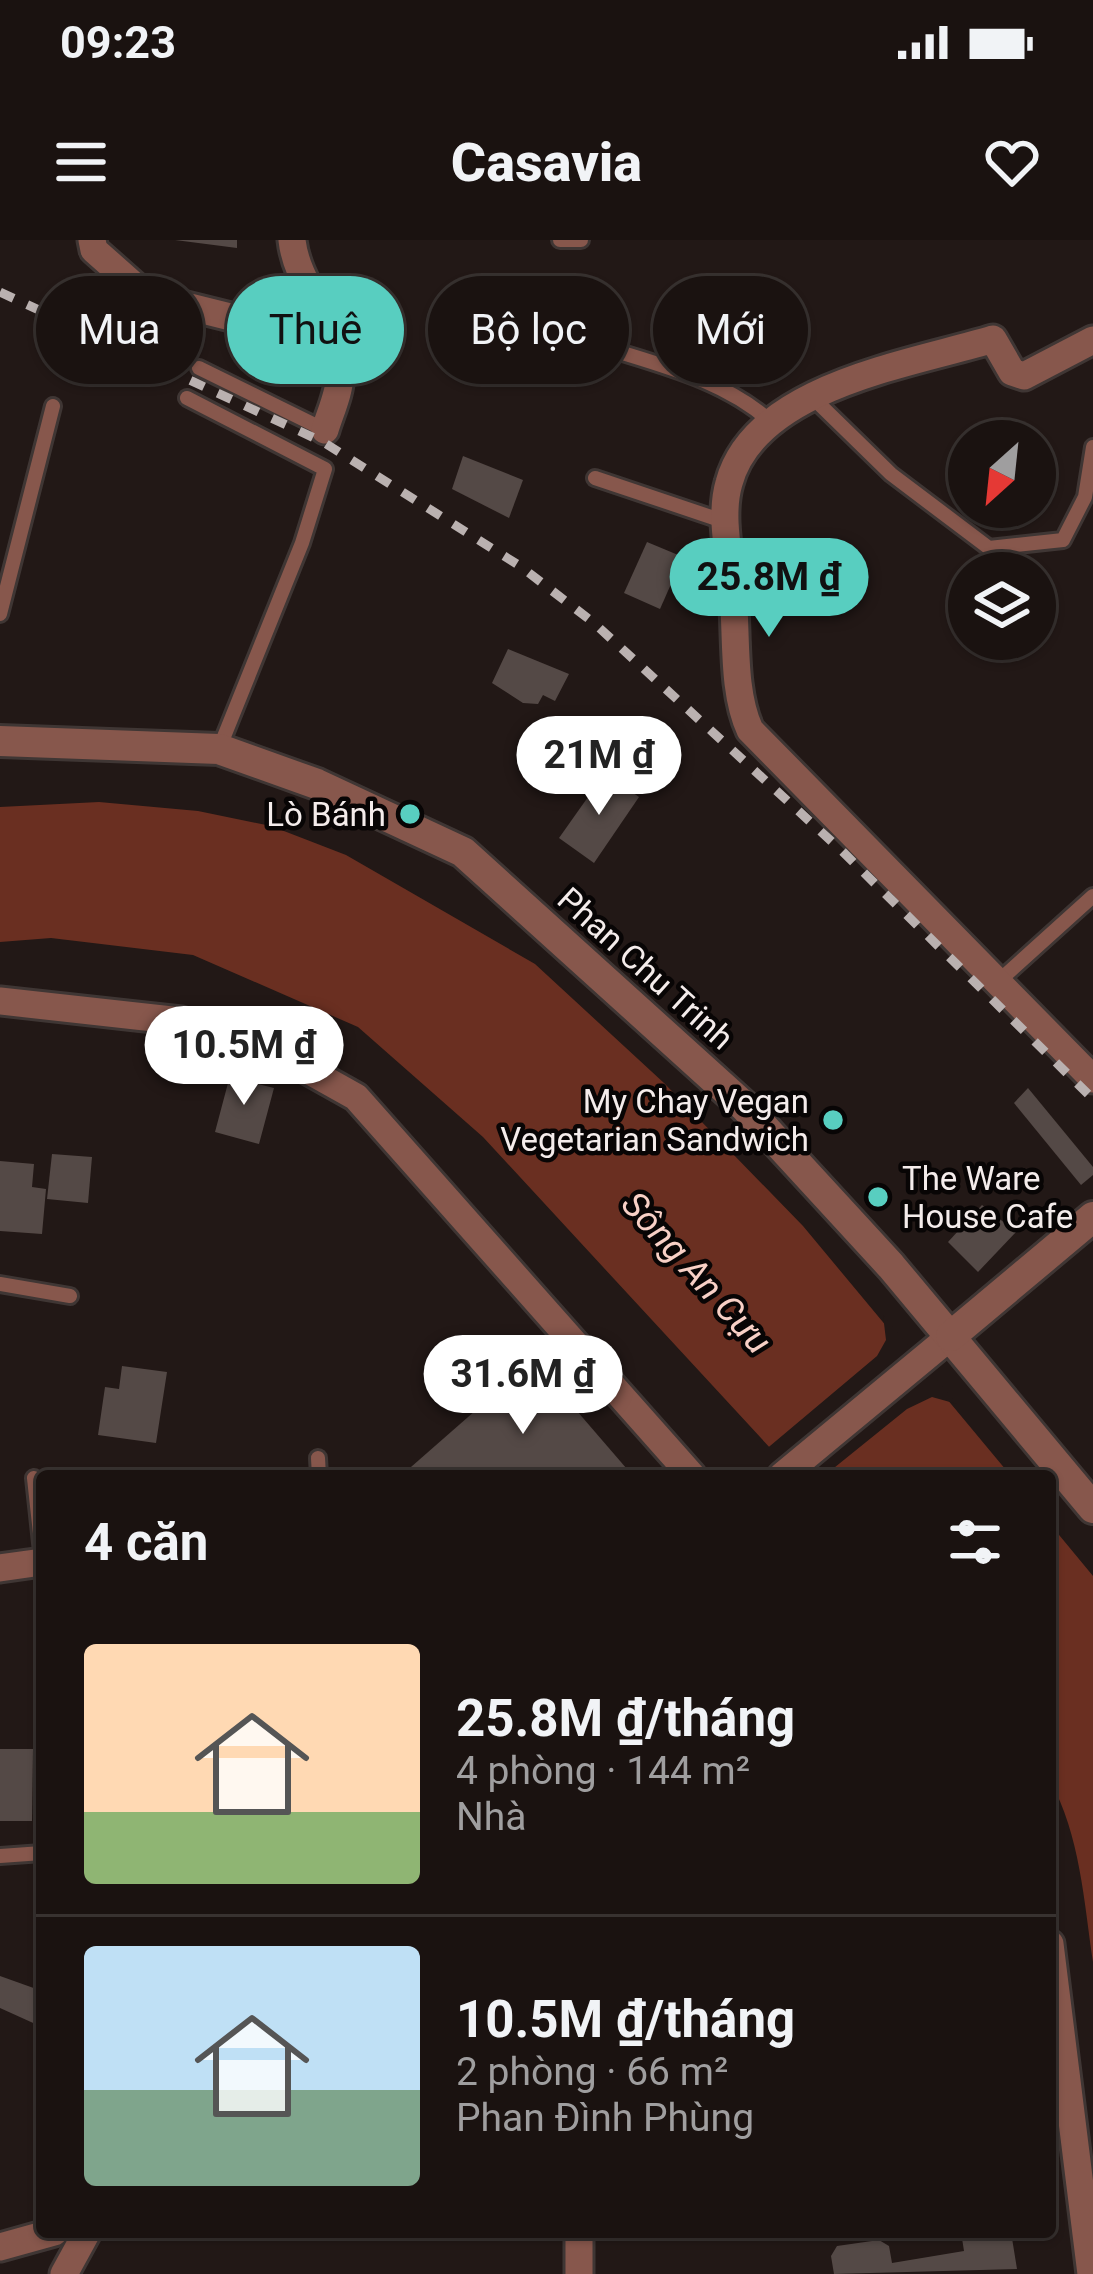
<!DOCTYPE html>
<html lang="vi">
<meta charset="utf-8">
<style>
body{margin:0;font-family:Roboto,sans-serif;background:#231b19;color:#f1f3f6;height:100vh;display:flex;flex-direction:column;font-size:45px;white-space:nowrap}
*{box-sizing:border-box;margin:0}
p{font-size:39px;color:#9f9e9f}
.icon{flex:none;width:66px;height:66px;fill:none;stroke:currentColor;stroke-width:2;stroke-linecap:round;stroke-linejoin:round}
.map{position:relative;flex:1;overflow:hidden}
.sheet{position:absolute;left:36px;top:1230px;width:1020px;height:768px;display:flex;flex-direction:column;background:#1a1210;border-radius:12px;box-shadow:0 3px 9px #0004,0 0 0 3px #383230}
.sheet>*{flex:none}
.banner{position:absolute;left:36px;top:36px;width:1023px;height:108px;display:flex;gap:24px}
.needle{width:78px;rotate:207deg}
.controls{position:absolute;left:948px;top:180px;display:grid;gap:24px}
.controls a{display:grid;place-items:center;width:108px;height:108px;border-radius:50%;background:#1a1210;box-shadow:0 3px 9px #0004,0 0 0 3px #383230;font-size:60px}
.price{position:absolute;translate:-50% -102px;padding:0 27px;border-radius:42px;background:#fff;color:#222;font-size:39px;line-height:78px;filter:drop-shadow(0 3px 6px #0008)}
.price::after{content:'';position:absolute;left:50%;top:72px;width:36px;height:27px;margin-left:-18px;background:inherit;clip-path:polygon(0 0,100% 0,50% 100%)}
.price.on{background:#58cec0;color:#111}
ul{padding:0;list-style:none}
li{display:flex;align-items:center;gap:36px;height:300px;padding:0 48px}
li+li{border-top:3px solid #383230}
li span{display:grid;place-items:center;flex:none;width:336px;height:240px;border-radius:12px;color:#555}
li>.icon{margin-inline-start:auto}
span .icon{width:144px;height:144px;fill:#fffc;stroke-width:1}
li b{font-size:51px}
h2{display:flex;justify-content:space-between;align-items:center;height:144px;padding:0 48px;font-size:51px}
.pill{padding:0 42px;border-radius:54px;background:#1a1210;box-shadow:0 3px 9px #0004,0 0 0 3px #383230;font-size:42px;line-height:108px}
.pill.on{background:#58cec0;color:#111}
.status{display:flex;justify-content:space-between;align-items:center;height:84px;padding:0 60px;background:#1a1210;direction:ltr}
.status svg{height:33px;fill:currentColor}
header{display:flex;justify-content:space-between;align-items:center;height:156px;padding:0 48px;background:#1a1210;font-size:54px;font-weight:800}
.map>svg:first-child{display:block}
.water{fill:#6a2f21}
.pier{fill:#221816}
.building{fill:#544946}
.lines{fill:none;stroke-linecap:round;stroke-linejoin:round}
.service-casing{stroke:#3f3634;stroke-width:20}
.minor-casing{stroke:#3f3634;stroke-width:33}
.tertiary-casing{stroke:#3f3634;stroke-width:36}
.service{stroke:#87574c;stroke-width:14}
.minor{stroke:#87574c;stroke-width:27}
.tertiary{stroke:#87574c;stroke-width:30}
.rail{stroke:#bab1b0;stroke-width:9;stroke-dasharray:15 15;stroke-linecap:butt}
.poi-dot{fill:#58cec0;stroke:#080505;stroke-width:4.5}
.labels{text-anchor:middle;stroke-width:9;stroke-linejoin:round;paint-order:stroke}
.poi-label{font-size:33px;fill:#f4eceb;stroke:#080505;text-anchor:end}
.street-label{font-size:33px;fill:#f4eceb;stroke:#080505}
.water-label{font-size:36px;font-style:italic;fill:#f8d0c6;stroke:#080505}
</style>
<div class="status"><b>09:23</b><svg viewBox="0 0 49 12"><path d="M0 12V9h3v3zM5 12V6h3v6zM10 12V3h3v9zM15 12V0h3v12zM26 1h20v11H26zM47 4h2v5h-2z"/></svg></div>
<header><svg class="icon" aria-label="menu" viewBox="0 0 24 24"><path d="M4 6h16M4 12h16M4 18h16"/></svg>Casavia<svg class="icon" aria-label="heart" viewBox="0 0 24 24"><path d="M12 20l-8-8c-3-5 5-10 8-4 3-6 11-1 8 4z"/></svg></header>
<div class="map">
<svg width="1093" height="2034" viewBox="0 0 1093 2034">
<rect width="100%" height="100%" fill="#221816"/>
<!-- water -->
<g class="water">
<path d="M99 562 198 571 271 586 346 615 535 724 664 843 803 986 1011 1236H796L483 897 358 787 193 715 51 698 0 702V567Z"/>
<path d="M1050 1284 1093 1336V1722C1084 1662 1080 1594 1050 1541Z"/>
</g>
<!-- pier -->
<path class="pier" d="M883 1075 957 1164 932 1157 907 1169 824 1236H787L764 1211 877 1116 886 1100Z"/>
<!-- building -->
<g class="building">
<path d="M175 0H237V8Z"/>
<path d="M463 216 523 240 509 278 452 249Z"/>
<path d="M647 302 683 317 660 369 624 353Z"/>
<path d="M508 409 569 434 555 461 543 455 538 464 523 463 492 443Z"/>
<path d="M605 533 639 557 594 623 559 598Z"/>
<path d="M232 828 251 834 250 842 274 848 259 904 215 892Z"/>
<path d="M1028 848 1093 927V935L1081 945 1014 863Z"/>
<path d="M52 914 92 917 88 963 47 959Z"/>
<path d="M0 921 34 924 32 947 46 949 42 994 0 991Z"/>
<path d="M982 965 1016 992 978 1032 948 1002Z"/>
<path d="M533 1120 633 1236H419L411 1227Z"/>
<path d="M122 1126 167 1132 156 1203 98 1195 105 1147 119 1149Z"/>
<path d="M0 1509H33L32 1581H0Z"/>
<path d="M0 1736 42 1751V1787L0 1768Z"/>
<path d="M961 1992H1011L1017 2029 834 2034 831 2016 837 2006 879 2000 889 2006 892 2023 964 2011Z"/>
</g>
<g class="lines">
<defs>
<g id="service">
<path d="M560 0H581"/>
<path d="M594 104C655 124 722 138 771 182"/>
<path d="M199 128 325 190"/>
<path d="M810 155 891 234 989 308 1063 300 1085 257 1093 207"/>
<path d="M187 158 325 229 302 303 219 509"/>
<path d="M595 238 726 282"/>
<path d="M0 374 53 166"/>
<path d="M1000 740 1093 656"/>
<path d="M0 1044 70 1056"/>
<path d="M318 1218 319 1236"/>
<path d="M34 1238 42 1312"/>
<path d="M0 1616 42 1613"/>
</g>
<g id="minor">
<path d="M92 0 94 10 146 56 335 103"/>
<path d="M292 0C297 48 341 85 340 134 340 152 330 173 325 190"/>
<path d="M1093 100 1024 136 1012 132 993 99C912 124 755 146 729 243 719 277 730 319 733 353 737 396 732 451 750 490L1093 839"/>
<path d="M0 761 181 781 272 810 356 857 692 1236"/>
<path d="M782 1236 951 1096"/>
<path d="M0 1328 42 1322"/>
<path d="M1050 1704 1091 2034"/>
<path d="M0 2007 54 1992"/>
<path d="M64 2034 87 1992"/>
<path d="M579 2034V1992"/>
</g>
<g id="tertiary">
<path d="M0 501 219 509 317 544 463 612 745 867 891 1026 1093 1268"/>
<path d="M951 1096 1093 977"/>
</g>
</defs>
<!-- service casing -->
<use href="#service" class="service-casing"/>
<!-- minor casing -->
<use href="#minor" class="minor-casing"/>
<!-- tertiary casing -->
<use href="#tertiary" class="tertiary-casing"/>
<!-- service -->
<use href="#service" class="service"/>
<!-- minor -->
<use href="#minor" class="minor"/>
<!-- tertiary -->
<use href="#tertiary" class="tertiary"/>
<!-- rail -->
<path class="rail" d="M0 52 323 202 520 326 594 383 842 611 1093 859"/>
</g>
<!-- markers -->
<g class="poi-dot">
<circle cx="410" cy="574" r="12"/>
<circle cx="833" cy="880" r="12"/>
<circle cx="878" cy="957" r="12"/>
</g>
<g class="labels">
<!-- poi labels -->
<g class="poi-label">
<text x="386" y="586">Lò Bánh</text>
<text x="809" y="873">My Chay Vegan<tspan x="809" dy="38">Vegetarian Sandwich</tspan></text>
<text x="902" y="950" text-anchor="start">The Ware<tspan x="902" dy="38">House Cafe</tspan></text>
</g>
<!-- street labels -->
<g class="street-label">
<text transform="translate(646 728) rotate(42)" y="12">Phan Chu Trinh</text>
</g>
<!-- water labels -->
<g class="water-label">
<text transform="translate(697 1032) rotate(48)" y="13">Sông An Cựu</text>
</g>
</g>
</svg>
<div class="controls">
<a><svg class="needle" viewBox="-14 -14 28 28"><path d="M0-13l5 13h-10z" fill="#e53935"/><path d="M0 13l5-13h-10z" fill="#9f9e9f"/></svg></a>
<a><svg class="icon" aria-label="layers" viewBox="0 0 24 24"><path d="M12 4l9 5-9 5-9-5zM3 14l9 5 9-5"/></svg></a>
</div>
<b class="price on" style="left:769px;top:400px">25.8M ₫</b>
<b class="price" style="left:599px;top:578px">21M ₫</b>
<b class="price" style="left:244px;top:868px">10.5M ₫</b>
<b class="price" style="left:523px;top:1197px">31.6M ₫</b>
<div class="banner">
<a class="pill">Mua</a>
<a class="pill on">Thuê</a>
<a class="pill">Bộ lọc</a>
<a class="pill">Mới</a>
</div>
<section class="sheet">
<h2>4 căn<svg class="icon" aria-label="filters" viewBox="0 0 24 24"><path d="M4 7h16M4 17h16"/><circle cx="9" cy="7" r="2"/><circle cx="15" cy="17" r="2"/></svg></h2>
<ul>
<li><span style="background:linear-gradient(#ffd9b3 70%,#8fb573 0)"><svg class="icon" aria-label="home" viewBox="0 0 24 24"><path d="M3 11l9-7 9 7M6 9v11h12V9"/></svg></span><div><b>25.8M ₫/tháng</b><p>4 phòng · 144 m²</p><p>Nhà</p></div></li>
<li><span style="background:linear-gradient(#bfe0f5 60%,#7fa58c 0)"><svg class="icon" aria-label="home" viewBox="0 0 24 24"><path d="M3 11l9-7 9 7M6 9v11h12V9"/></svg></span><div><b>10.5M ₫/tháng</b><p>2 phòng · 66 m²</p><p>Phan Đình Phùng</p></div></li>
</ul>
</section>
</div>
